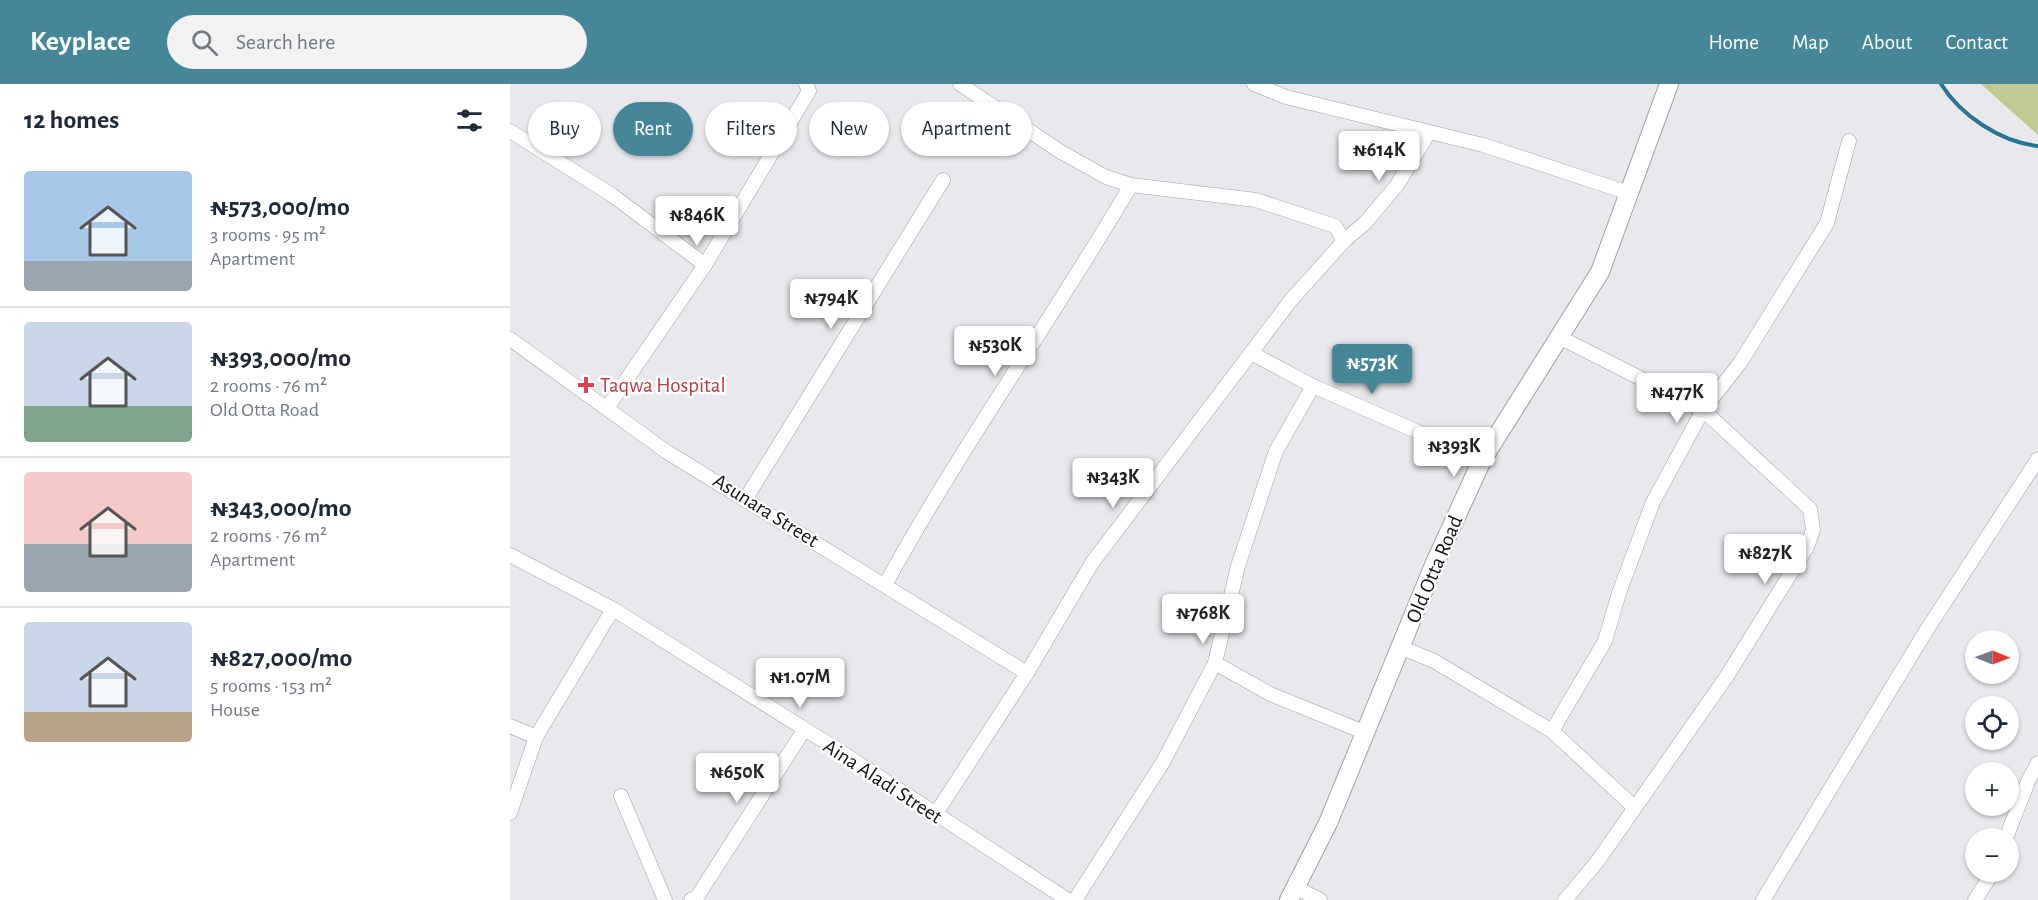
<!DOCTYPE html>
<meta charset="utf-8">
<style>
body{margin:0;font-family:"Alegreya Sans",sans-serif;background:#f2f2f3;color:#1f2937;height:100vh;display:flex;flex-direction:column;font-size:22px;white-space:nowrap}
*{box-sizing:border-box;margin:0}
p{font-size:20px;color:#747a83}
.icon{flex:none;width:33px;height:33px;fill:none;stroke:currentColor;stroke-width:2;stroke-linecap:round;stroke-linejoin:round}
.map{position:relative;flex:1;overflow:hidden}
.details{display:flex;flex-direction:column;background:#fff;width:510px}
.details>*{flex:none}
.hud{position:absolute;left:18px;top:18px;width:570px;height:54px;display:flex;gap:12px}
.needle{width:39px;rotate:91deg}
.tools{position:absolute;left:1455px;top:546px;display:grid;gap:12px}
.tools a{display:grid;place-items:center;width:54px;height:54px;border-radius:50%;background:#fff;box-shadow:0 2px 4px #0004;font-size:30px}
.price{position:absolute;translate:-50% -51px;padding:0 14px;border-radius:6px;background:#fff;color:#222;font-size:20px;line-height:39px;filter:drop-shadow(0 2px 3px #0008)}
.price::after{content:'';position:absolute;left:50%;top:36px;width:18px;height:14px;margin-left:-9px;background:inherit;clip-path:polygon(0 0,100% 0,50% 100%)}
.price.current{background:#458799;color:#fff}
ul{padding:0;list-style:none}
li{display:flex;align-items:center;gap:18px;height:150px;padding:0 24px}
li+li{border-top:2px solid #e0e1e3}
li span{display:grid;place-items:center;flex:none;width:168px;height:120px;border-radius:6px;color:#555}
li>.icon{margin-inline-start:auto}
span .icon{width:72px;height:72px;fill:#fffc;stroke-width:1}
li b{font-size:26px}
h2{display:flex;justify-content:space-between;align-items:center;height:72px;padding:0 24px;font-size:26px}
.chip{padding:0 21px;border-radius:27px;background:#fff;box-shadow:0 2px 4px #0004;font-size:21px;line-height:54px}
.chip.current{background:#458799;color:#fff}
header{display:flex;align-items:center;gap:36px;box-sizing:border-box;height:84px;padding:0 30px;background:#458799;color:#fff}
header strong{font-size:28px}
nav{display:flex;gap:33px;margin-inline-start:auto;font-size:21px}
.search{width:420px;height:54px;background:#f2f2f3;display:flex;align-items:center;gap:15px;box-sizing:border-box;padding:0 21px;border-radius:33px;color:#747a83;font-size:22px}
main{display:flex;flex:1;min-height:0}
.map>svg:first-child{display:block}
.green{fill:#bfcb93}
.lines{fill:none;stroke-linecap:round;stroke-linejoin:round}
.stream{stroke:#277695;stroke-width:4}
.minor-casing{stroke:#a0a0a4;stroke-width:15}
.tertiary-casing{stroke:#a0a0a4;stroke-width:20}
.minor{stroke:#fff;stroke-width:14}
.tertiary{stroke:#fff;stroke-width:18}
.health-dot{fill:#e0444e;stroke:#fff;stroke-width:2}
.labels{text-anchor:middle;stroke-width:5;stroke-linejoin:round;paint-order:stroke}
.health-label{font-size:21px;fill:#be3a42;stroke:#fff;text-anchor:start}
.street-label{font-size:21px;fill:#101011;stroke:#fff}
</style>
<header>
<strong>Keyplace</strong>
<div class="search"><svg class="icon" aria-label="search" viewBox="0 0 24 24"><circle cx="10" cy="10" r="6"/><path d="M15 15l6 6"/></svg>Search here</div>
<nav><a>Home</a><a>Map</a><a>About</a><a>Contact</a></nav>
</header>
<main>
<section class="details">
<h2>12 homes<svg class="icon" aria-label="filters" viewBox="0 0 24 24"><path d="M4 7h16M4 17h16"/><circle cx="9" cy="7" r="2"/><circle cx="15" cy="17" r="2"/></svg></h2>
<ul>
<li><span style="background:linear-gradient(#a9c7e8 75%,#9aa5b1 0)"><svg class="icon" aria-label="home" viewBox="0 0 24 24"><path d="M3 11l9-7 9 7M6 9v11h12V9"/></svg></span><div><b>₦573,000/mo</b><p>3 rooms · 95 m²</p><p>Apartment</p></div></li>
<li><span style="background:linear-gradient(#c9d6e8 70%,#7fa58c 0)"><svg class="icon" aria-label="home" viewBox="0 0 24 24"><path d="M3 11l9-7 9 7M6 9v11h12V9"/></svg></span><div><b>₦393,000/mo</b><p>2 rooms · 76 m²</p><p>Old Otta Road</p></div></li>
<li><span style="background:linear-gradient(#f6c9c9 60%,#9aa5b1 0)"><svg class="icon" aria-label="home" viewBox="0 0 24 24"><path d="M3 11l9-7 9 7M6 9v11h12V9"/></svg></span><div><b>₦343,000/mo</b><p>2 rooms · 76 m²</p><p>Apartment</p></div></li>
<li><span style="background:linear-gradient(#c9d6e8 75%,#b9a48a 0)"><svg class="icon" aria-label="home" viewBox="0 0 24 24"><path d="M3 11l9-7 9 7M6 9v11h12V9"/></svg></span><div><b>₦827,000/mo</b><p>5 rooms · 153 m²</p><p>House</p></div></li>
</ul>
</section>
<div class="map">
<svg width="1528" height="816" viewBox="0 0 1528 816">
<rect width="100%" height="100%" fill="#e9e9ed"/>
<!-- green -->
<path class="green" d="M1471 0H1528V51Z"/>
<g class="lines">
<!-- stream -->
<path class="stream" d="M1431 0C1451 32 1491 58 1528 62"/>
<defs>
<g id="minor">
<path d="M450 0 551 68 596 93 621 101 746 116 825 142 834 157"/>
<path d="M744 0 776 13 973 61 1119 109"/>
<path d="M0 47 102 111 195 181"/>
<path d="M1051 254 1193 326 1300 425 1303 446 1297 463 1217 592 1087 778 1055 816"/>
<path d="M0 255 157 368 517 589"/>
<path d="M741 269 803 302 972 376"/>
<path d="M97 324 195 181 299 7 296 0"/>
<path d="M236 414 433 96"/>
<path d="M0 471 103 525 325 664 558 816"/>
<path d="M375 501C450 364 542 236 621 101"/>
<path d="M890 563 924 577 1042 647 1124 723"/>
<path d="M705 579 760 610 854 648"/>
<path d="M0 642 26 653"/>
<path d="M1042 647 1095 557 1109 509 1143 418 1193 326 1230 279 1317 139 1339 57"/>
<path d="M111 712 155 816"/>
<path d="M0 729 26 653 103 525"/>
<path d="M425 731 517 589 582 479 781 216 834 157 856 138 887 101 918 50"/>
<path d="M1496 754 1519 695 1528 679"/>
<path d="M787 804 810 816"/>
<path d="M181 816 187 813 294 646"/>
<path d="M565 816 653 678 705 579 728 482 766 367 803 302"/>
<path d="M1253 816 1416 547 1528 375"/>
<path d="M1465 816 1483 788"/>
</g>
<path id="tertiary" d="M779 816 818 739 924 481 972 376 1090 188 1159 0"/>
</defs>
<!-- minor casing -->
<use href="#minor" class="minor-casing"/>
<!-- tertiary casing -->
<use href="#tertiary" class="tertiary-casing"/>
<!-- minor -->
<use href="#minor" class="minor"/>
<!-- tertiary -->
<use href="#tertiary" class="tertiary"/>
</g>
<!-- markers -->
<path class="health-dot" d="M73 292h6v6h6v6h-6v6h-6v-6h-6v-6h6z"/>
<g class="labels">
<!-- health labels -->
<g class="health-label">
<text x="90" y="308">Taqwa Hospital</text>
</g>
<!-- street labels -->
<g class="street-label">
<text transform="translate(256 426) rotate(32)" y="7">Asunara Street</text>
<text transform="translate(924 485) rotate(-67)" y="7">Old Otta Road</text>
<text transform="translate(373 697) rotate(33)" y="7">Aina Aladi Street</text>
</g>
</g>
</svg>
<div class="tools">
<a><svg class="needle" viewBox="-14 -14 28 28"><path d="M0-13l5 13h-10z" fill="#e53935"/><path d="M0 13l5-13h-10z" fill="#747a83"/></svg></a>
<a><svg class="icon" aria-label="locate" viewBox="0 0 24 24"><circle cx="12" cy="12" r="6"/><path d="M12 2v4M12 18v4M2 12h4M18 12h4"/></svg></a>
<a>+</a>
<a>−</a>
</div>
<b class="price" style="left:869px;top:98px">₦614K</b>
<b class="price" style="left:187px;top:163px">₦846K</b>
<b class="price" style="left:321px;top:246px">₦794K</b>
<b class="price" style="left:485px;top:293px">₦530K</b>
<b class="price current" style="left:862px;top:311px">₦573K</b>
<b class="price" style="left:1167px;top:340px">₦477K</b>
<b class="price" style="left:944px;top:394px">₦393K</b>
<b class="price" style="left:603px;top:425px">₦343K</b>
<b class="price" style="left:1255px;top:501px">₦827K</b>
<b class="price" style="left:693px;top:561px">₦768K</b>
<b class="price" style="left:290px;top:625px">₦1.07M</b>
<b class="price" style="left:227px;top:720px">₦650K</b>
<div class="hud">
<a class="chip">Buy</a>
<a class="chip current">Rent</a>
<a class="chip">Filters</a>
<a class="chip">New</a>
<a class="chip">Apartment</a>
</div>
</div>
</main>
